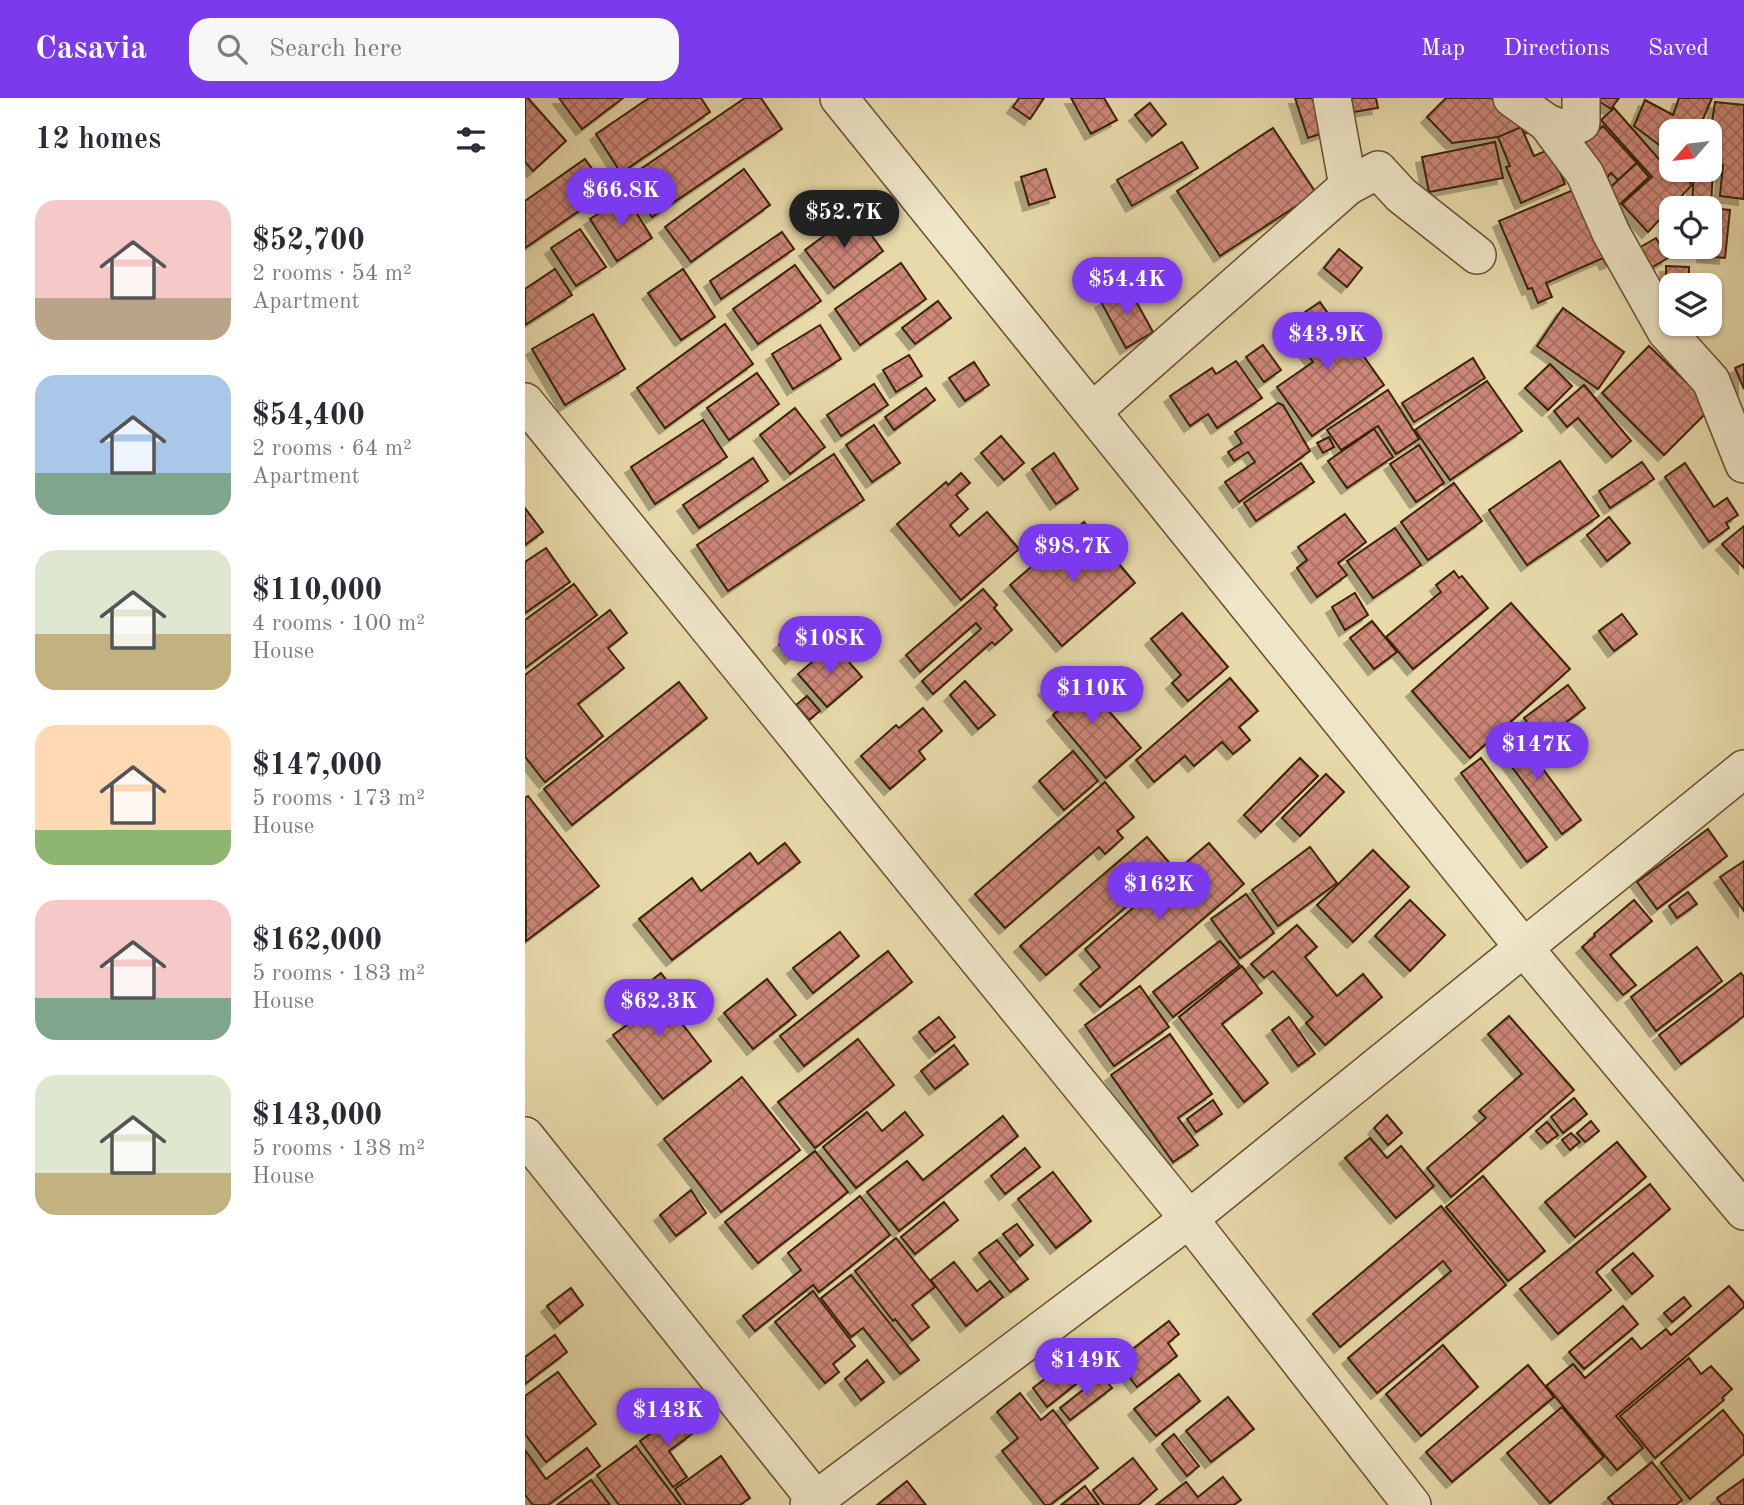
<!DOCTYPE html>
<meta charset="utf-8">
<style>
body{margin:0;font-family:"Old Standard TT",serif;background:#f7f7f7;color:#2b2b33;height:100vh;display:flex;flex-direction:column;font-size:26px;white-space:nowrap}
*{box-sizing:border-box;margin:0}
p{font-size:23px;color:#7c7c81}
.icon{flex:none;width:38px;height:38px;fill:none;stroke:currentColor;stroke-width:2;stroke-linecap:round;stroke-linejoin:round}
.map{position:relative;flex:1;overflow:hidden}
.sheet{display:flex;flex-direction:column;background:#fff;width:525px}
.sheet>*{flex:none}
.needle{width:46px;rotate:242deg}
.buttons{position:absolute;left:1134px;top:21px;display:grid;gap:14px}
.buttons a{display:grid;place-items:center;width:63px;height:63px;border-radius:14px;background:#fff;box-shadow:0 2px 5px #0004;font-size:35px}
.price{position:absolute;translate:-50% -60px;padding:0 16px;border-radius:24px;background:#7c3aed;color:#fff;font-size:23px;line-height:46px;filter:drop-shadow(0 2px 4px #0008)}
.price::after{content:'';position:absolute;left:50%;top:42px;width:21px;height:16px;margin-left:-10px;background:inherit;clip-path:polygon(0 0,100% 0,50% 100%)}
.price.active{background:#222;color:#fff}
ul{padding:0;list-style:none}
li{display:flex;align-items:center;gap:21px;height:175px;padding:0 35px}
li span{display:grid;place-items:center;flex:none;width:196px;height:140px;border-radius:21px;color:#555}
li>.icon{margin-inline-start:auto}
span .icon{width:84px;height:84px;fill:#fffc;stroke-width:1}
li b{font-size:30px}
h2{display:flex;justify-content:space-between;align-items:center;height:84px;padding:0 35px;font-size:30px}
header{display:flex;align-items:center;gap:42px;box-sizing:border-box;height:98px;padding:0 35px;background:#7c3aed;color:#fff}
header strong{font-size:33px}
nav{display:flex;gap:38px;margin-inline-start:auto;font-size:24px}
.search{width:490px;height:63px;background:#f7f7f7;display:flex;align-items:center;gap:18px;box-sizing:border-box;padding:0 24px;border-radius:21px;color:#7c7c81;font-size:26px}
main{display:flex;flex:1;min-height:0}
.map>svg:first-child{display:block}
.building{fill:url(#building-cross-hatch);stroke:#3b2303;stroke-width:2;filter:url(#shadow)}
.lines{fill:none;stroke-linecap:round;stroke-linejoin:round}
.minor-casing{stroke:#66502d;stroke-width:40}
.minor{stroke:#efe6c8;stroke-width:37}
</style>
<header>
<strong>Casavia</strong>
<div class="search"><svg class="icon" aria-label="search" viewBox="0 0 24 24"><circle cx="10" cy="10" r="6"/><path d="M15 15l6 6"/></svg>Search here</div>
<nav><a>Map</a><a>Directions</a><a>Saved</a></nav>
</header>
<main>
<section class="sheet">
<h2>12 homes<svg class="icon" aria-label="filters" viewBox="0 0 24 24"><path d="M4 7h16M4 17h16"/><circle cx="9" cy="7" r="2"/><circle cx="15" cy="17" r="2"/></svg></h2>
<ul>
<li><span style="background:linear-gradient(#f6c9c9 70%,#b9a48a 0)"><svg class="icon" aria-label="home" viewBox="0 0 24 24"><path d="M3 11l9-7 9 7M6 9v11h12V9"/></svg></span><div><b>$52,700</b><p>2 rooms · 54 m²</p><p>Apartment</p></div></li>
<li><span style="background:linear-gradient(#a9c7e8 70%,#7fa58c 0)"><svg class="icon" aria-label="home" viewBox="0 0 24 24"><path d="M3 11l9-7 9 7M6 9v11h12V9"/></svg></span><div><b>$54,400</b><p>2 rooms · 64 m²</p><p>Apartment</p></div></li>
<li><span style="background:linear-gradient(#dfe7d0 60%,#c2b280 0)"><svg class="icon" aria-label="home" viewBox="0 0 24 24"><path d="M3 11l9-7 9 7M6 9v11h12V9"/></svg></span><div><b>$110,000</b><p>4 rooms · 100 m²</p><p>House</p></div></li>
<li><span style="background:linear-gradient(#ffd9b3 75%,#8fb573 0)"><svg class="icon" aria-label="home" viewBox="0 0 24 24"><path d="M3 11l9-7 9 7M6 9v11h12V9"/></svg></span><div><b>$147,000</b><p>5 rooms · 173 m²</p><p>House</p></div></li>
<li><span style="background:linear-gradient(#f6c9c9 70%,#7fa58c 0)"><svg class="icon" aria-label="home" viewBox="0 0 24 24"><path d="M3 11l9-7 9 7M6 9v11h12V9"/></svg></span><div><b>$162,000</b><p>5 rooms · 183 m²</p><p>House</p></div></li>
<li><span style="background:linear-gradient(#dfe7d0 70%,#c2b280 0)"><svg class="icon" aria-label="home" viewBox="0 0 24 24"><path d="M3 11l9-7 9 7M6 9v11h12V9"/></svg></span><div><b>$143,000</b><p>5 rooms · 138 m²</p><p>House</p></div></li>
</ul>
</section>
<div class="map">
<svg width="1219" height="1407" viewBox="0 0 1219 1407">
<defs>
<pattern id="building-cross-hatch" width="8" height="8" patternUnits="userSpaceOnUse" patternTransform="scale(1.75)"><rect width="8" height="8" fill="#cc8779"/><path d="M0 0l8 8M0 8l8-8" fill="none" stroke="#a76e61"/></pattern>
<filter id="shadow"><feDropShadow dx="-6" dy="6" stdDeviation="0" flood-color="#0004"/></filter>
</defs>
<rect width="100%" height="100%" fill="#e7d9aa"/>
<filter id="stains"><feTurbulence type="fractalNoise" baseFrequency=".00286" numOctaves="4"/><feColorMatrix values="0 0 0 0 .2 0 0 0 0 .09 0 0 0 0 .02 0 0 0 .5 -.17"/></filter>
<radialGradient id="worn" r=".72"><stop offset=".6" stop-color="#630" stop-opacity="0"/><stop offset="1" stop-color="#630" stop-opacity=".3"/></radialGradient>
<!-- building -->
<g class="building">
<path d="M0 0H3L41 43 8 73 0 64Z"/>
<path d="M34 0H98L57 31Z"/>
<path d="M124 0H176L185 14 96 75 71 36Z"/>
<path d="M220 0H236L257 31 127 119 101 81Z"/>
<path d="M494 0H519L505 21 488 9Z"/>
<path d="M546 0H579L592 22 566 36Z"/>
<path d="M770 0H800L810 31 783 40Z"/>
<path d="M813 0H851L853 10 816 16Z"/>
<path d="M921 0H970L1003 35 927 45 902 19Z"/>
<path d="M1069 0H1094L1086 11Z"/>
<path d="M1154 0H1187L1173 33H1146V56L1109 28 1120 2 1148 17Z"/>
<path d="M1190 4 1219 7V101L1195 98 1198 67 1185 65V33H1176L1177 23 1187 24Z"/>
<path d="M625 5 641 26 627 38 610 17Z"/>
<path d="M1089 10 1140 68 1146 62V72H1157L1167 87 1123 134 1097 106 1127 79 1076 22Z"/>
<path d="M1078 28 1112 65 1093 82 1086 75 1080 82 1053 51Z"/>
<path d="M996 29 1009 58 1025 51 1040 86 996 105 981 69 985 68 973 39Z"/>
<path d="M748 30 791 95 695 158 652 93Z"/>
<path d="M657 44 673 70 607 108 592 82Z"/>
<path d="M970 44 978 80 904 94 897 59Z"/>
<path d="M60 61 83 93 0 150V103Z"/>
<path d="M1112 65 1124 79 1093 108 1080 94Z"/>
<path d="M1185 69 1188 70 1186 110H1167L1169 72H1185Z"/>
<path d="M219 71 245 107 166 164 140 129Z"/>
<path d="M521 71 530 99 504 107 496 79Z"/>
<path d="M1058 88 1090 162 1081 166 1078 160 1021 185 1027 199 1013 205 1007 190 1003 191 974 123Z"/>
<path d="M101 98 127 140 92 163 65 121Z"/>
<path d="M1182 110 1205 112 1200 160 1178 158 1179 149H1185V110Z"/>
<path d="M330 115 358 153 309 190 280 152Z"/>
<path d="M55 131 81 169 51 188 26 150Z"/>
<path d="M257 134 269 151 196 201 185 183Z"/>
<path d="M1131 140 1143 160 1119 174 1107 154Z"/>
<path d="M814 151 837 170 822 189 799 170Z"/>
<path d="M376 165 401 201 335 247 310 211Z"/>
<path d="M270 167 296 203 233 246 208 211Z"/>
<path d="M1141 168 1164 169V187H1146V191L1141 190Z"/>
<path d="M30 171 47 197 0 227V191Z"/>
<path d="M158 171 190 219 156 242 123 195Z"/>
<path d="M603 189 628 234 601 250 576 204Z"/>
<path d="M413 203 426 220 390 246 377 230Z"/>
<path d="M795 204 821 241 825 239 859 287 787 338 752 289 788 264 761 227Z"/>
<path d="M1038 210 1099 254 1073 291 1012 248Z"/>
<path d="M68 216 100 271 40 307 7 251Z"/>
<path d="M200 226 228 266 140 330 112 290Z"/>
<path d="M295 227 316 261 268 291 247 256Z"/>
<path d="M738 247 756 272 739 284 721 259Z"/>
<path d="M1124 248 1187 309 1139 357 1077 295Z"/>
<path d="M384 257 397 278 371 294 358 272Z"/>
<path d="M948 260 960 280 889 324 877 305Z"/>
<path d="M711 263 737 300 692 330 683 316 665 328 645 298 687 270 691 276Z"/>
<path d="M449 264 464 287 440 303 424 280Z"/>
<path d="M1025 266 1047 288 1023 312 1000 290Z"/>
<path d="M1219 266V291L1210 270Z"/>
<path d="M232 275 254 306 204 342 182 310Z"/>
<path d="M962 283 997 333 925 382 890 332Z"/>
<path d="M349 286 363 307 316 338 302 317Z"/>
<path d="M1059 287 1106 343 1087 359 1053 320 1042 329 1029 313Z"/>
<path d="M401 290 410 302 369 332 360 319Z"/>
<path d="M863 292 894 341 871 356 853 328 816 352 802 332Z"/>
<path d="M753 305 758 307 785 353 714 404 700 384 730 364 723 354 709 363 703 354 717 345 710 334Z"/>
<path d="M270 310 300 349 265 376 235 337Z"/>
<path d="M178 322 202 359 130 406 106 369Z"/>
<path d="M349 327 375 365 347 384 321 347Z"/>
<path d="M849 331 868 359 822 390 803 363Z"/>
<path d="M476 338 499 365 479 382 456 355Z"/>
<path d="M804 339 809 349 798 355 792 345Z"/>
<path d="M894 347 919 385 891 404 865 366Z"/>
<path d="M529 355 553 391 531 406 507 371Z"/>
<path d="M309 356 339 402 203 493 172 447Z"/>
<path d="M228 360 243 383 174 430 158 407Z"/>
<path d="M1035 363 1074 418 1002 467 964 412Z"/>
<path d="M1117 364 1129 381 1085 410 1074 393Z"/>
<path d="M776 365 789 384 731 423 719 405Z"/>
<path d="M1160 365 1189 409 1202 400 1213 417 1201 425 1204 430 1184 444 1140 379Z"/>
<path d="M436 375 445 385 431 397 443 411 425 427 434 438 462 414 494 451 436 502 372 426 421 384 423 387Z"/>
<path d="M929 385 957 423 903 462 876 424Z"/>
<path d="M0 410 18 434 0 447Z"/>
<path d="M820 416 841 444 813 465 822 477 792 499 772 470 782 462 773 449Z"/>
<path d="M1084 419 1105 445 1082 463 1062 437Z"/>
<path d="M559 424 610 485 537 548 485 487Z"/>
<path d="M1219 428V470L1197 446Z"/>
<path d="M870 430 896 467 848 500 822 463Z"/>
<path d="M21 450 45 484 0 515V464Z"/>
<path d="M929 473 934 480 937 478 963 510 888 571 861 539 916 494 911 487Z"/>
<path d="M49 486 72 517 0 570V522Z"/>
<path d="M458 491 472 507 469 510 487 532 470 547 467 544 408 596 397 583 456 531 451 525 395 574 381 557Z"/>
<path d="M830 495 843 517 820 532 807 509Z"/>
<path d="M986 505 1045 571 945 660 887 593Z"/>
<path d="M85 512 102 535 83 550 99 570 53 606 78 638 20 684 0 659V577Z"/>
<path d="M657 515 703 569 663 603 647 585 656 577 626 541Z"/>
<path d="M1097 516 1112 536 1089 553 1074 533Z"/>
<path d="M847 523 872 554 849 571 825 540Z"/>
<path d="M266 536 277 550 266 560 254 546Z"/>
<path d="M308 546 337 579 302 609 273 576Z"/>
<path d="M539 575 555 594 562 588 616 650 581 680 528 617 536 610 519 591Z"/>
<path d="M705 580 733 613 714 629 725 642 708 656 697 644 669 668 660 658 629 684 611 662Z"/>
<path d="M440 583 470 617 453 631 425 597Z"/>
<path d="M154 584 182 620 47 727 19 691Z"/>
<path d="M1043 587 1060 610 1016 643 999 620Z"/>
<path d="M282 598 295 613 284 622 271 607Z"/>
<path d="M398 610 417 633 394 653 400 661 365 691 336 658 371 627 374 630Z"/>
<path d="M988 631 1056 722 1037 736 969 645Z"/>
<path d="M548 653 573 683 539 712 514 683Z"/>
<path d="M775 660 793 678 736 734 719 717Z"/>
<path d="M956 660 1022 749 1002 764 936 675Z"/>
<path d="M801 676 819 694 775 738 757 720Z"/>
<path d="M580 684 609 719 592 733 598 740 580 756 574 749 480 830 450 796Z"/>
<path d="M3 698 74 788 1 843 0 700Z"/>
<path d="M1183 731 1202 758 1132 811 1112 784Z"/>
<path d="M622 739 648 769 521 877 495 848Z"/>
<path d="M260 745 275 764 147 862 114 821 167 780 176 793 225 755 233 766Z"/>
<path d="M684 745 719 786 575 909 555 886 575 869 560 851Z"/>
<path d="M785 749 812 785 753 828 727 792Z"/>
<path d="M848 752 884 789 828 844 792 807Z"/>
<path d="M1219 763V813L1195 779Z"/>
<path d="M1163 794 1172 806 1152 820 1144 808Z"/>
<path d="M721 796 749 835 715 860 686 821Z"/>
<path d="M885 802 920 837 885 873 850 838Z"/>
<path d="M1109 802 1127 823 1085 857 1111 887 1098 897 1057 849 1070 838 1069 836Z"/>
<path d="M772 827 792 849 780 859 812 898 838 876 857 899 800 947 781 925 788 919 748 873 739 880 726 866Z"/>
<path d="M315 834 334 858 288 895 268 870Z"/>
<path d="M695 843 715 867 648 919 628 894Z"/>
<path d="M1172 849 1197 883 1131 933 1106 899Z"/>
<path d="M363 853 387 884 279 968 255 938Z"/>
<path d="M717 868 737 895 697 926 743 985 719 1004 654 919Z"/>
<path d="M136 875 149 892 138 901 186 963 138 1001 88 937 106 924 94 908Z"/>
<path d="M1216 875 1219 879V918L1156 966 1134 937Z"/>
<path d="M242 881 271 917 228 951 199 915Z"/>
<path d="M615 888 644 929 589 968 560 927Z"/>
<path d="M984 918 1049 992 926 1099 902 1070 961 1020 954 1013 997 976 963 936Z"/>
<path d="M414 919 430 939 410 954 394 934Z"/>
<path d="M764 919 790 956 773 968 747 932Z"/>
<path d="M645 936 687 996 653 1020 673 1047 648 1064 586 977Z"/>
<path d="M333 941 369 987 290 1050 253 1004Z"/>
<path d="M429 947 443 966 410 991 396 973Z"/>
<path d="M217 979 275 1052 196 1114 139 1041Z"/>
<path d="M1049 1000 1062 1016 1038 1035 1026 1019Z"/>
<path d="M688 1002 697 1016 671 1034 662 1021Z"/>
<path d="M342 1014 357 1033 380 1014 398 1037 331 1090 298 1049Z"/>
<path d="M862 1017 877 1035 863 1047 849 1030Z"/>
<path d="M478 1018 493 1038 374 1133 342 1094 382 1063 398 1082Z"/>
<path d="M1066 1023 1074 1033 1060 1044 1052 1035Z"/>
<path d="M1022 1024 1033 1037 1022 1045 1011 1033Z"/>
<path d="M1046 1035 1055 1044 1045 1052 1037 1042Z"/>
<path d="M845 1040 862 1060 876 1048 909 1088 871 1120 820 1060Z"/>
<path d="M1092 1044 1121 1079 1050 1139 1020 1104Z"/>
<path d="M500 1050 515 1069 480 1096 466 1078Z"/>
<path d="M290 1053 323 1094 233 1165 200 1124Z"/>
<path d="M528 1074 566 1123 531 1150 493 1101Z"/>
<path d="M958 1078 1020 1153 983 1183 921 1109Z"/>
<path d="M1125 1086 1145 1111 1071 1174 1086 1192 1033 1236 995 1191Z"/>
<path d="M166 1092 181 1115 151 1138 135 1117Z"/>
<path d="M335 1098 365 1137 294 1194 288 1187 230 1233 218 1218 276 1172 263 1155Z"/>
<path d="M419 1104 433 1122 390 1156 376 1139Z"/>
<path d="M916 1108 981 1187 852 1295 823 1260 926 1173 918 1163 815 1249 788 1216Z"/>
<path d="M492 1126 508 1147 495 1158 478 1136Z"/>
<path d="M371 1140 410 1189 387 1207 404 1229 387 1242 370 1221 368 1223 330 1173Z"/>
<path d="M472 1142 503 1181 485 1194 454 1155Z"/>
<path d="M1108 1155 1128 1178 1107 1196 1087 1172Z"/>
<path d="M429 1164 452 1193 465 1183 478 1199 441 1228 406 1182Z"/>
<path d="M326 1177 394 1262 375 1276 338 1230 326 1239 296 1200Z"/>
<path d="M1204 1188 1219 1205V1209L1091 1318 1118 1350 1092 1372 1021 1288 1048 1266 1060 1280 1107 1240 1116 1251 1141 1231 1146 1237Z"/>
<path d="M46 1190 58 1207 35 1225 22 1208Z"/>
<path d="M288 1193 330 1248 308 1266 314 1274 300 1285 250 1224Z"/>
<path d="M1159 1199 1166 1208 1147 1224 1139 1215Z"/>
<path d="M1098 1208 1113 1226 1059 1271 1044 1254Z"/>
<path d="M644 1223 654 1236 643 1245 652 1258 612 1289 592 1263Z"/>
<path d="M30 1237 42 1254 0 1286V1259Z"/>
<path d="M918 1247 953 1289 896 1338 861 1296Z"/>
<path d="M556 1253 570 1271 522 1309 508 1290Z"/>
<path d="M1164 1260 1176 1276 1186 1268 1207 1291 1197 1300 1199 1302 1130 1360 1095 1318Z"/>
<path d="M342 1262 359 1284 336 1302 320 1281Z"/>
<path d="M1003 1267 1029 1299 927 1384 901 1354Z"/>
<path d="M33 1274 71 1326 21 1364 0 1336V1298Z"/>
<path d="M654 1276 675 1303 631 1338 609 1311Z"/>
<path d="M577 1277 587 1290 545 1322 535 1310Z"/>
<path d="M495 1295 516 1322 528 1312 573 1370 525 1407H520L477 1353 493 1340 472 1314Z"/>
<path d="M703 1299 729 1331 686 1364 661 1333Z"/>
<path d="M1037 1309 1079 1359 1025 1405 982 1355Z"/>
<path d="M1198 1312 1219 1338V1356L1165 1401 1136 1365Z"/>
<path d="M153 1316 167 1336 144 1353 162 1379 148 1389 115 1343Z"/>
<path d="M649 1336 674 1368 662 1378 637 1346Z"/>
<path d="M111 1348 156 1407H94L72 1377Z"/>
<path d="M62 1350 75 1368 23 1407H8L0 1397V1352L21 1381Z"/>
<path d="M196 1358 225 1400 215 1407H161L150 1391Z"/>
<path d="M608 1360 632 1391 613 1407H579L568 1392Z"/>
<path d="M1127 1364 1157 1402 1151 1407H1089L1083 1400Z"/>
<path d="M698 1379 716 1402 709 1407H631L661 1384 673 1399Z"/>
<path d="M1219 1381V1407H1197L1192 1400Z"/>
<path d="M66 1382 85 1407H32Z"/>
<path d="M382 1383 401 1407H352Z"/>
<path d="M560 1388 574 1407H536Z"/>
</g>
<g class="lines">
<defs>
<g id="minor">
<path d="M314 0 999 850 1219 1113"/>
<path d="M807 0 823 88"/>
<path d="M987 0 1022 25 1060 76 1086 135 1141 233 1186 283 1219 366"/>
<path d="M1022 25 1040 32 1056 25V0"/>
<path d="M0 304 664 1121 887 1407"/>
<path d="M568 313 823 88 853 72 876 97 952 157"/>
<path d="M0 1038 295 1407"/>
<path d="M284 1407 664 1121 1219 671"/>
</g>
</defs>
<!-- minor casing -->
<use href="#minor" class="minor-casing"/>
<!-- minor -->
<use href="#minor" class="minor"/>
</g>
<rect width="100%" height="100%" filter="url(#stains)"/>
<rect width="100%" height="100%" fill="url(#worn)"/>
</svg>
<div class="buttons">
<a><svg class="needle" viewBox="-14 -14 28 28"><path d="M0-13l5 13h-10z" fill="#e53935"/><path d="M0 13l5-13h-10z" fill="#7c7c81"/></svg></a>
<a><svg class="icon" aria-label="locate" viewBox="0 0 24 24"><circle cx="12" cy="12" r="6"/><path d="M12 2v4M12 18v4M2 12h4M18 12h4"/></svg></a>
<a><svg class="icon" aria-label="layers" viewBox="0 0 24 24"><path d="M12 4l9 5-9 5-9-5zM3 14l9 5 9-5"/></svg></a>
</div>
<b class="price" style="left:96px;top:130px">$66.8K</b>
<b class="price active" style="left:319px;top:152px">$52.7K</b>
<b class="price" style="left:602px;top:219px">$54.4K</b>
<b class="price" style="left:802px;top:274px">$43.9K</b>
<b class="price" style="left:548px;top:486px">$98.7K</b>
<b class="price" style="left:305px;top:578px">$108K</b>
<b class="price" style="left:567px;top:628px">$110K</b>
<b class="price" style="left:1012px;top:684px">$147K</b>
<b class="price" style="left:634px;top:824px">$162K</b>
<b class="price" style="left:134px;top:941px">$62.3K</b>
<b class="price" style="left:561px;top:1300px">$149K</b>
<b class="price" style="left:143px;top:1350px">$143K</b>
</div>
</main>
